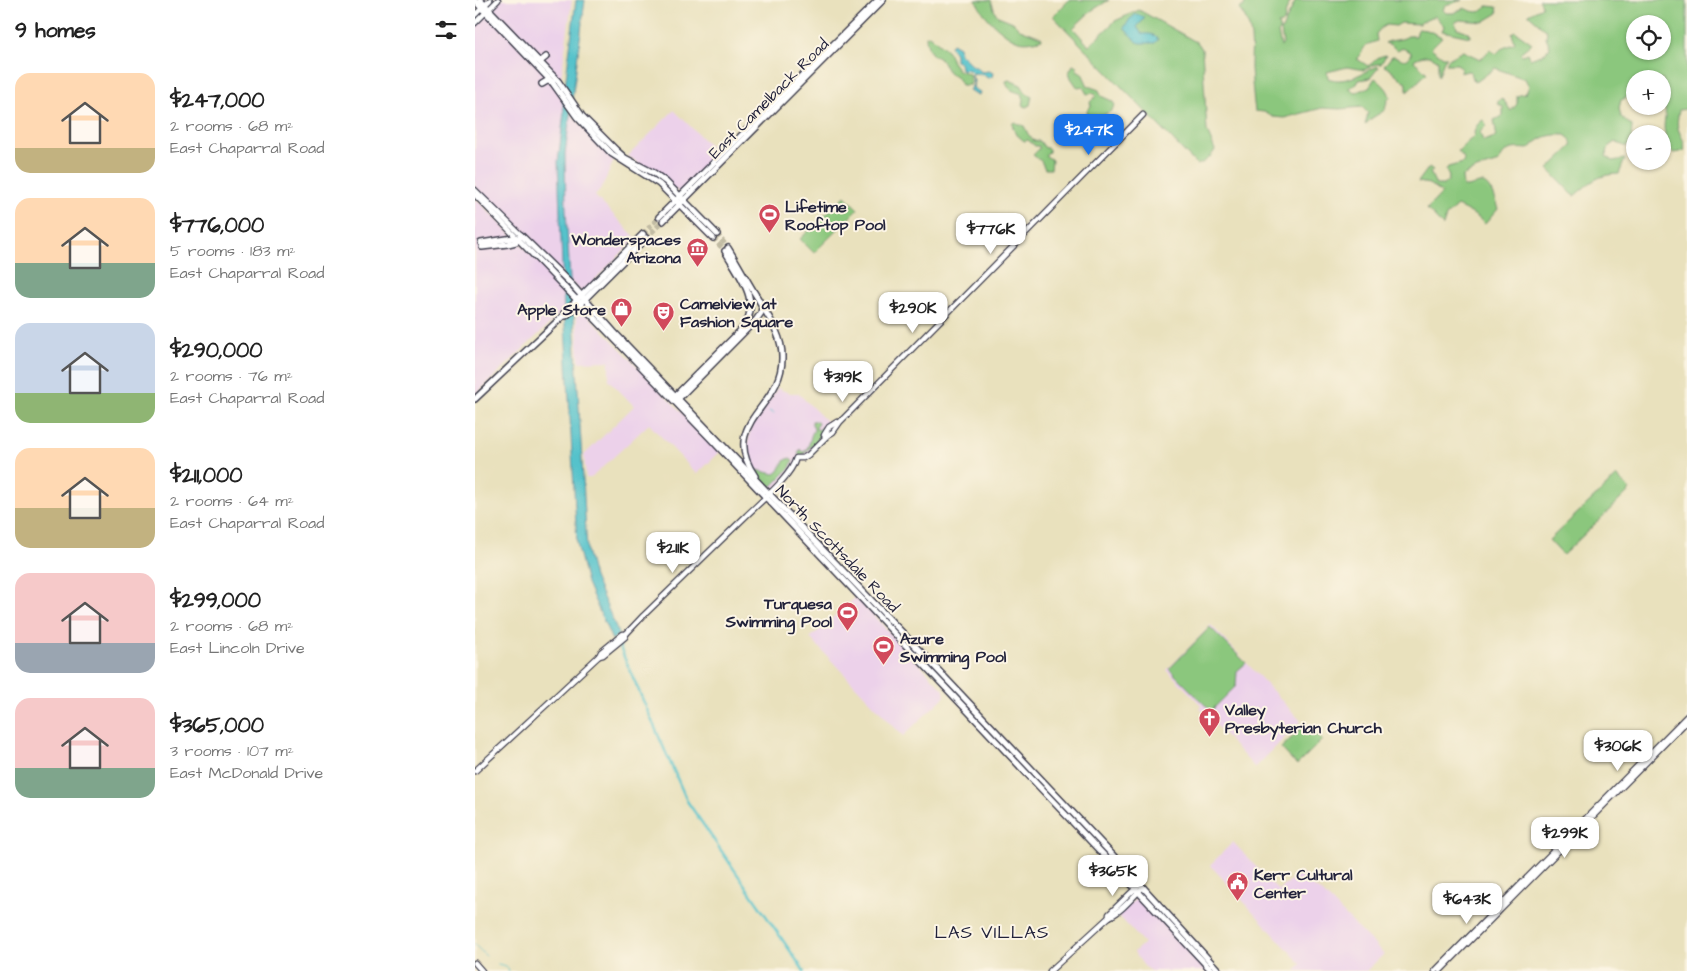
<!DOCTYPE html>
<meta charset="utf-8">
<style>
body{margin:0;font-family:"Architects Daughter",sans-serif;background:#f6f6f6;color:#222;height:100vh;display:flex;flex-direction:column;font-size:19px;white-space:nowrap}
*{box-sizing:border-box;margin:0}
p{font-size:16px;color:#767676}
.icon{flex:none;width:28px;height:28px;fill:none;stroke:currentColor;stroke-width:2;stroke-linecap:round;stroke-linejoin:round}
.map{position:relative;flex:1;overflow:hidden}
.drawer{display:flex;flex-direction:column;background:#fff;width:475px}
.drawer>*{flex:none}
.buttons{position:absolute;left:1151px;top:15px;display:grid;gap:10px}
.buttons a{display:grid;place-items:center;width:45px;height:45px;border-radius:50%;background:#fff;box-shadow:0 1px 4px #0004;font-size:25px}
.price{position:absolute;translate:-50% -42px;padding:0 11px;border-radius:10px;background:#fff;color:#222;font-size:16px;line-height:32px;filter:drop-shadow(0 1px 2px #0008)}
.price::after{content:'';position:absolute;left:50%;top:30px;width:15px;height:11px;margin-left:-8px;background:inherit;clip-path:polygon(0 0,100% 0,50% 100%)}
.price.selected{background:#1a73e8;color:#fff}
ul{padding:0;list-style:none}
li{display:flex;align-items:center;gap:15px;height:125px;padding:0 15px}
li span{display:grid;place-items:center;flex:none;width:140px;height:100px;border-radius:15px;color:#555}
li>.icon{margin-inline-start:auto}
span .icon{width:60px;height:60px;fill:#fffc;stroke-width:1}
li b{font-size:21px}
h2{display:flex;justify-content:space-between;align-items:center;height:60px;padding:0 15px;font-size:21px}
main{display:flex;flex:1;min-height:0}
.map>svg:first-child{display:block}
.built{fill:#ecd1ea}
.green{fill:#8bc77d;stroke:#56745c;fill-rule:evenodd}
.water{fill:#55c2cb;stroke:#3c7283}
.lines{fill:none;stroke-linecap:round;stroke-linejoin:round}
.stream{stroke:#55c2cb;stroke-width:1}
.canal{stroke:#55c2cb;stroke-width:2.5}
.primary-tunnel{stroke:#c1bba3;stroke-width:5;stroke-dasharray:5 2.5;stroke-linecap:butt}
.secondary-casing{stroke:#403f4e;stroke-width:7}
.primary-casing{stroke:#403f4e;stroke-width:8}
.secondary{stroke:#fff;stroke-width:4.5}
.primary{stroke:#fff;stroke-width:5}
.labels{text-anchor:middle;stroke-width:4;stroke-linejoin:round;paint-order:stroke}
.street-label{font-size:16px;fill:#22223b;stroke:#fcf5e5}
.poi-label{font-size:16px;font-weight:bold;fill:#22223b;stroke:#fcf5e5;text-anchor:start}
.neighbourhood-label{font-size:18px;letter-spacing:1px;fill:#22223b;stroke:#fcf5e5}
</style>
<main>
<section class="drawer">
<h2>9 homes<svg class="icon" aria-label="filters" viewBox="0 0 24 24"><path d="M4 7h16M4 17h16"/><circle cx="9" cy="7" r="2"/><circle cx="15" cy="17" r="2"/></svg></h2>
<ul>
<li><span style="background:linear-gradient(#ffd9b3 75%,#c2b280 0)"><svg class="icon" aria-label="home" viewBox="0 0 24 24"><path d="M3 11l9-7 9 7M6 9v11h12V9"/></svg></span><div><b>$247,000</b><p>2 rooms · 68 m²</p><p>East Chaparral Road</p></div></li>
<li><span style="background:linear-gradient(#ffd9b3 65%,#7fa58c 0)"><svg class="icon" aria-label="home" viewBox="0 0 24 24"><path d="M3 11l9-7 9 7M6 9v11h12V9"/></svg></span><div><b>$776,000</b><p>5 rooms · 183 m²</p><p>East Chaparral Road</p></div></li>
<li><span style="background:linear-gradient(#c9d6e8 70%,#8fb573 0)"><svg class="icon" aria-label="home" viewBox="0 0 24 24"><path d="M3 11l9-7 9 7M6 9v11h12V9"/></svg></span><div><b>$290,000</b><p>2 rooms · 76 m²</p><p>East Chaparral Road</p></div></li>
<li><span style="background:linear-gradient(#ffd9b3 60%,#c2b280 0)"><svg class="icon" aria-label="home" viewBox="0 0 24 24"><path d="M3 11l9-7 9 7M6 9v11h12V9"/></svg></span><div><b>$211,000</b><p>2 rooms · 64 m²</p><p>East Chaparral Road</p></div></li>
<li><span style="background:linear-gradient(#f6c9c9 70%,#9aa5b1 0)"><svg class="icon" aria-label="home" viewBox="0 0 24 24"><path d="M3 11l9-7 9 7M6 9v11h12V9"/></svg></span><div><b>$299,000</b><p>2 rooms · 68 m²</p><p>East Lincoln Drive</p></div></li>
<li><span style="background:linear-gradient(#f6c9c9 70%,#7fa58c 0)"><svg class="icon" aria-label="home" viewBox="0 0 24 24"><path d="M3 11l9-7 9 7M6 9v11h12V9"/></svg></span><div><b>$365,000</b><p>3 rooms · 107 m²</p><p>East McDonald Drive</p></div></li>
</ul>
</section>
<div class="map">
<svg width="1212" height="971" viewBox="0 0 1212 971">
<rect width="100%" height="100%" fill="#fcf5e5"/>
<filter id="ink" filterUnits="userSpaceOnUse"><feTurbulence type="fractalNoise" baseFrequency=".02" numOctaves="2"/><feDisplacementMap in="SourceGraphic" scale="10" xChannelSelector="R" yChannelSelector="G"/><feConvolveMatrix kernelMatrix="1 2 1 2 8 2 1 2 1" color-interpolation-filters="sRGB"/></filter>
<filter id="wash" filterUnits="userSpaceOnUse"><feTurbulence type="fractalNoise" baseFrequency=".0096" numOctaves="4" result="noise"/><feDisplacementMap in="SourceGraphic" scale="20" xChannelSelector="R" yChannelSelector="G"/><feGaussianBlur stdDeviation="1.12" result="paint"/><feColorMatrix in="noise" values="0 0 0 0 0 0 0 0 0 0 0 0 0 0 0 0 0 1.4 0 .05"/><feComposite in="paint" operator="in"/></filter>
<g filter="url(#wash)">
<rect width="100%" height="100%" fill="#e9e1bd"/>
<!-- built -->
<g class="built">
<path d="M26 0H97L84 93 99 117 139 160 128 185 120 196 161 238 109 291H105L0 188V26Z"/>
<path d="M199 110 244 155 205 193 153 156Z"/>
<path d="M0 198 88 286V311L0 395Z"/>
<path d="M103 308H106L245 452 222 474 174 424 116 478H111L109 455 159 406 134 380V361L104 362 101 309Z"/>
<path d="M302 388 314 393H323L352 422 358 424 352 428 353 433 301 489 297 487 294 489 274 463 271 451 277 421 297 397Z"/>
<path d="M381 597 469 690 470 696 428 736 335 638Z"/>
<path d="M736 625 826 721 780 768 725 708 727 706 692 670Z"/>
<path d="M758 842 804 891 825 871 840 888 846 891 909 954 891 971H820L826 964 735 865Z"/>
<path d="M662 898H665L734 971H676L669 966 659 952 669 943 642 914Z"/>
</g>
<!-- green -->
<g class="green">
<path d="M501 0H516L520 12 523 16 538 22 545 29 566 37 567 39C562 41 550 43 544 41 529 37 506 14 501 0Z"/>
<path d="M594 0H634L616 11 598 28 614 46 640 21 664 10 723 43 727 49 732 131 740 150C736 157 729 163 722 165L578 16Z"/>
<path d="M771 0H816L811 11 809 22 803 24 805 31 803 33 806 46 808 44 806 31 821 0H988L970 5 968 10 971 13H979L989 8C998 12 1006 15 1012 6L1022 7 1023 13 1008 22 985 20 980 22 982 28 991 31 995 35V37L967 31 969 26 960 16 943 24 926 23 921 26 911 25 906 28 901 34 902 41 891 45 882 59 893 66C901 61 900 57 911 55L906 64H901L889 70 872 67 852 72 853 78C870 85 888 72 903 66L904 67 895 78 884 80 882 84 874 88 879 93 894 87 900 78C906 83 913 88 915 97L912 101 910 110 897 118 890 125 893 113 887 107 865 109 847 108 809 118 798 117 789 112 780 111C778 97 777 82 776 68 776 45 780 29 764 9L769 6Z"/>
<path d="M1064 0H1212V109L1204 110C1203 116 1201 125 1204 131 1207 139 1211 142 1209 151L1199 153 1194 150C1193 143 1191 139 1190 133 1187 123 1193 115 1189 105L1188 104V79H1160V94L1146 100 1144 108 1146 117 1157 126 1156 139 1152 147 1140 142 1134 146 1131 156 1137 161 1150 159 1144 174C1122 174 1115 183 1099 196L1073 169 1097 146 1095 139 1090 135C1072 134 1067 137 1053 149 1039 148 1030 147 1024 162 1012 166 997 169 987 177L988 187C998 187 997 185 1004 183 1015 180 1020 201 1023 209L1010 224C1001 215 993 211 982 206L971 216 968 226 952 209 967 193 954 184 943 182 954 167 958 170 955 172 961 185H968L973 181 974 177 971 170 973 167 988 163 989 158 983 151 999 136C999 128 1002 124 1008 120L1010 122 1011 126 1005 132 1008 141 1020 137 1021 131 1019 120 1028 116V107L1022 103 1026 98 1030 102 1036 111 1042 104V96L1051 93 1054 86 1050 79 1020 68 1004 80 999 82 996 72 993 71 985 73 986 67 982 64H971L973 59 988 51 1005 59 1015 50 1021 54 1026 49 1040 43 1037 34 1040 31 1057 43 1045 53 1047 55 1052 53 1055 59 1069 54 1075 47 1071 37 1072 31 1053 14 1067 7 1066 3ZM1160 24H1188V51H1160Z"/>
<path d="M943 29 952 30 967 37 956 48 968 57H972C966 62 967 70 963 77V61C955 54 949 55 940 59L939 61 952 73 932 92V84L915 69 909 66 917 56C926 56 927 64 936 56V52L927 48 922 50 916 45 910 43C917 39 926 41 933 36H941Z"/>
<path d="M454 35 473 51 477 62 483 70 494 74 496 82 495 85H486L481 76C472 73 472 69 468 62 465 58 461 57 458 55 453 51 451 41 451 36Z"/>
<path d="M598 65 601 66 602 70 607 73 613 86 624 90 626 96 637 101 640 105 636 111 619 120C613 134 622 131 604 137L601 134 604 127 613 117 612 110 616 106 615 102 621 96 618 93 612 94 608 87 603 88 596 78 594 72Z"/>
<path d="M534 80 546 85 551 93 557 96 555 105 551 107 548 106 549 100 547 94C540 91 532 91 531 81Z"/>
<path d="M539 122 549 126 553 134 559 141H565L569 147 574 149V152L570 155 577 160 576 169H570L566 161 558 155 564 149V146H560L553 140 549 141 540 133 537 124Z"/>
<path d="M370 196 383 209 339 253 325 239Z"/>
<path d="M337 421H340L343 423 341 429 345 430 347 426 348 429 350 430 347 435 327 456H325L323 454 325 449 326 451 329 452C336 446 334 437 339 430L338 426 337 425Z"/>
<path d="M315 458 318 460 315 468 295 488 292 489 278 471 281 470 300 474 304 471 309 461Z"/>
<path d="M1142 476 1155 490 1088 555 1074 540Z"/>
<path d="M735 627 771 663 762 671 761 686 736 711 694 669Z"/>
<path d="M831 724 847 740 822 765 806 748Z"/>
</g>
<!-- water -->
<g class="water">
<path d="M101 0H110L90 154 91 210 96 297 98 301 112 550 119 577 144 634 137 640 112 583 102 543 88 291 83 162 89 112 88 102Z"/>
<path d="M661 14 669 17V19L662 27 667 34C674 34 678 33 683 39L680 43H665L661 41 649 28 655 19Z"/>
<path d="M477 43 484 47 485 54C490 57 493 62 497 65 501 68 503 67 506 72L514 71 518 73 517 77 513 78 506 74 498 73 497 78 499 80 498 88 505 92 504 95 494 90 498 85 497 73 494 70 486 69 485 63 480 61V54L475 46Z"/>
</g>
<g class="lines">
<!-- stream -->
<g class="stream">
<path d="M294 411 299 414"/>
<path d="M0 945 11 956"/>
<path d="M23 964 31 966 34 971"/>
</g>
<!-- canal -->
<path class="canal" d="M143 643 212 801 329 971"/>
</g>
</g>
<g filter="url(#ink)">
<g class="lines">
<!-- primary-tunnel -->
<g class="primary-tunnel">
<path d="M168 234 184 217"/>
<path d="M242 234 253 248"/>
<path d="M171 238 188 221"/>
<path d="M238 238 250 251"/>
</g>
<defs>
<g id="secondary">
<path d="M0 15 15 0"/>
<path d="M0 23 23 0"/>
<path d="M0 190 46 235"/>
<path d="M0 195 43 239"/>
<path d="M349 435 354 427 362 422"/>
<path d="M124 656 128 655 150 637 151 634 168 616C202 583 237 549 271 516 285 502 316 477 321 458H328L333 455 353 435 358 432 365 422 668 115"/>
<path d="M0 771 124 656 126 652 148 634H151"/>
<path d="M634 917V914L665 884"/>
<path d="M0 963 7 971"/>
<path d="M575 971 634 917C646 912 658 897 668 887"/>
<path d="M960 971 1212 716"/>
<path d="M965 971 1212 721"/>
</g>
<g id="primary">
<path d="M5 0 83 81 107 116 141 150 150 158 179 173 191 182 242 234"/>
<path d="M0 1 77 82 102 117 137 154 184 184 238 238"/>
<path d="M61 60 66 61 71 57"/>
<path d="M67 84 72 81 78 82"/>
<path d="M191 210 403 0"/>
<path d="M195 214 408 0"/>
<path d="M184 217 189 212"/>
<path d="M188 221 193 216"/>
<path d="M43 239 234 437 658 886 737 971"/>
<path d="M6 243 38 238 43 239"/>
<path d="M7 247 33 244 41 242 46 235 97 285 139 332 444 650 665 884 744 971"/>
<path d="M253 248C263 264 272 281 282 297 292 315 307 334 307 356 309 408 243 421 280 476"/>
<path d="M88 316 89 313 168 234"/>
<path d="M199 397 266 330C289 304 264 275 250 251"/>
<path d="M0 399 88 316H91L110 299 171 238"/>
<path d="M202 400 281 320 286 313 287 307"/>
</g>
</defs>
<!-- secondary casing -->
<use href="#secondary" class="secondary-casing"/>
<!-- primary casing -->
<use href="#primary" class="primary-casing"/>
<!-- secondary -->
<use href="#secondary" class="secondary"/>
<!-- primary -->
<use href="#primary" class="primary"/>
</g>
</g>
<!-- icons -->
<defs>
<symbol id="stadium-pin" viewBox="-11 -11 22 30"><path d="M0 17L-7.5 6A9.5 9.5 0 1 1 7.5 6Z" fill="#d1495b" stroke="#fcf5e5"/><path d="M0-5a6.5 5 0 1 0 0 10a6.5 5 0 1 0 0-10ZM-3.5-1.8h7v3.6h-7Z" fill="#fff"/></symbol>
<symbol id="museum-pin" viewBox="-11 -11 22 30"><path d="M0 17L-7.5 6A9.5 9.5 0 1 1 7.5 6Z" fill="#d1495b" stroke="#fcf5e5"/><path d="M0-6L6-3V-2H-6V-3ZM-5-1h2V3h-2ZM-1-1h2V3h-2ZM3-1h2V3H3ZM-6 4H6V6H-6Z" fill="#fff"/></symbol>
<symbol id="shop-pin" viewBox="-11 -11 22 30"><path d="M0 17L-7.5 6A9.5 9.5 0 1 1 7.5 6Z" fill="#d1495b" stroke="#fcf5e5"/><path d="M-5-2.5h2.3a2.7 3.5 0 0 1 5.4 0H5L5.5 6h-11ZM-1.5-2.5h3a1.5 2.3 0 0 0-3 0Z" fill="#fff"/></symbol>
<symbol id="theatre-pin" viewBox="-11 -11 22 30"><path d="M0 17L-7.5 6A9.5 9.5 0 1 1 7.5 6Z" fill="#d1495b" stroke="#fcf5e5"/><path d="M-5-5.5Q0-4 5-5.5V0Q5 5 0 6Q-5 5-5 0ZM-3.3-2.5H-1v1.5H-3.3ZM1-2.5H3.3v1.5H1ZM-2.8 1Q0 5.5 2.8 1Z" fill="#fff"/></symbol>
<symbol id="church-pin" viewBox="-11 -11 22 30"><path d="M0 17L-7.5 6A9.5 9.5 0 1 1 7.5 6Z" fill="#d1495b" stroke="#fcf5e5"/><path d="M-1.2-6h2.4v3.5h3.3v2.4h-3.3V6h-2.4V-.1h-3.3v-2.4h3.3Z" fill="#fff"/></symbol>
<symbol id="civic-pin" viewBox="-11 -11 22 30"><path d="M0 17L-7.5 6A9.5 9.5 0 1 1 7.5 6Z" fill="#d1495b" stroke="#fcf5e5"/><path d="M-.6-6.5H3V-4.5H.6V-3L4-1V1h2V6H-6V1h2V-1L-.6-3ZM-1.2 2.5V6h2.4V2.5Z" fill="#fff"/></symbol>
</defs>
<g fill-rule="evenodd">
<use href="#stadium-pin" x="282" y="202" width="25" height="34"/>
<use href="#museum-pin" x="210" y="236" width="25" height="34"/>
<use href="#shop-pin" x="134" y="296" width="25" height="34"/>
<use href="#theatre-pin" x="176" y="300" width="25" height="34"/>
<use href="#stadium-pin" x="360" y="600" width="25" height="34"/>
<use href="#stadium-pin" x="396" y="634" width="25" height="34"/>
<use href="#church-pin" x="722" y="706" width="25" height="34"/>
<use href="#civic-pin" x="750" y="870" width="25" height="34"/>
</g>
<g class="labels">
<!-- street labels -->
<g class="street-label">
<text transform="translate(293 98) rotate(-45)" y="6">East Camelback Road</text>
<text transform="translate(363 548) rotate(46)" y="6">North Scottsdale Road</text>
</g>
<!-- poi labels -->
<g class="poi-label">
<text x="310" y="212">Lifetime<tspan x="310" dy="18">Rooftop Pool</tspan></text>
<text x="206" y="245" text-anchor="end">Wonderspaces<tspan x="206" dy="18">Arizona</tspan></text>
<text x="205" y="309">Camelview at<tspan x="205" dy="18">Fashion Square</tspan></text>
<text x="131" y="315" text-anchor="end">Apple Store</text>
<text x="357" y="609" text-anchor="end">Turquesa<tspan x="357" dy="18">Swimming Pool</tspan></text>
<text x="425" y="644">Azure<tspan x="425" dy="18">Swimming Pool</tspan></text>
<text x="750" y="715">Valley<tspan x="750" dy="18">Presbyterian Church</tspan></text>
<text x="779" y="880">Kerr Cultural<tspan x="779" dy="18">Center</tspan></text>
</g>
<!-- neighbourhood labels -->
<g class="neighbourhood-label">
<text x="517" y="938">LAS VILLAS</text>
</g>
</g>
</svg>
<div class="buttons">
<a><svg class="icon" aria-label="locate" viewBox="0 0 24 24"><circle cx="12" cy="12" r="6"/><path d="M12 2v4M12 18v4M2 12h4M18 12h4"/></svg></a>
<a>+</a>
<a>−</a>
</div>
<b class="price selected" style="left:614px;top:156px">$247K</b>
<b class="price" style="left:516px;top:255px">$776K</b>
<b class="price" style="left:438px;top:334px">$290K</b>
<b class="price" style="left:368px;top:403px">$319K</b>
<b class="price" style="left:198px;top:574px">$211K</b>
<b class="price" style="left:1143px;top:772px">$306K</b>
<b class="price" style="left:1090px;top:859px">$299K</b>
<b class="price" style="left:638px;top:897px">$365K</b>
<b class="price" style="left:992px;top:925px">$643K</b>
</div>
</main>
